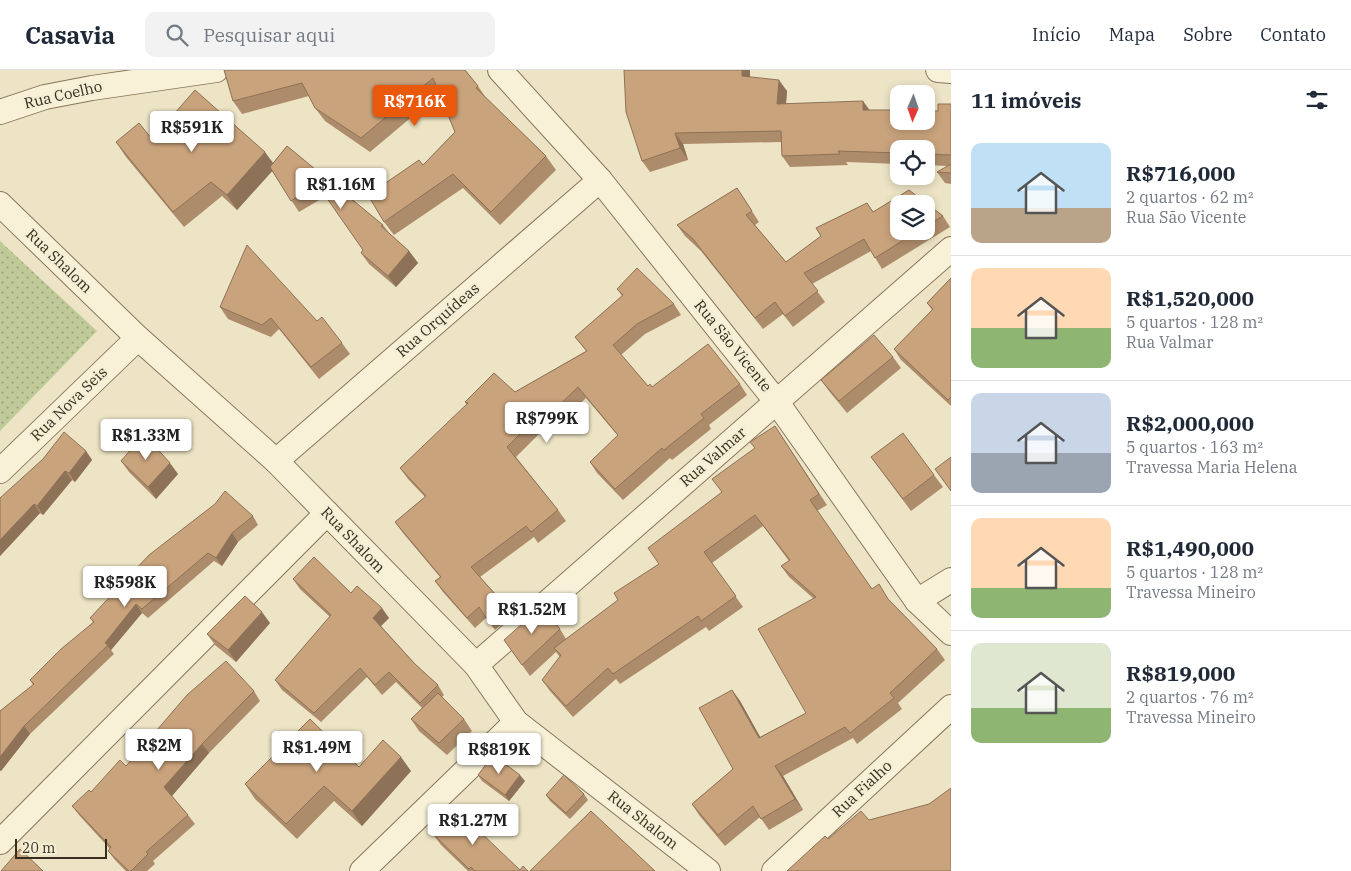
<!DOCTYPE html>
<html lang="pt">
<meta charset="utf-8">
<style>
body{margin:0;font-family:"IBM Plex Serif",serif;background:#f2f2f3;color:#1f2937;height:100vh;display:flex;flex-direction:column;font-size:19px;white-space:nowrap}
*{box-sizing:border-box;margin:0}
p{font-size:16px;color:#747a83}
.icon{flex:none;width:28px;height:28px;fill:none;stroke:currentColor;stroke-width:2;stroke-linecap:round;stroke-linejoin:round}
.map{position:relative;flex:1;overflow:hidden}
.side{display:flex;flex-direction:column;background:#fff;width:400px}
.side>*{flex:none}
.needle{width:32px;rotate:182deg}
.tools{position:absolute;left:890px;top:15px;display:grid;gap:10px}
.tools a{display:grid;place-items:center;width:45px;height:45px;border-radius:10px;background:#fff;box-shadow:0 2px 8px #0003;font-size:25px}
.scale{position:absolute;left:15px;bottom:12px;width:92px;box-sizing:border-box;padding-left:5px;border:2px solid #372d1f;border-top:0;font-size:14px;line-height:18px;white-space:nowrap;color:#372d1f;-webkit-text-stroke:4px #f4eed4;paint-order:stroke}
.price{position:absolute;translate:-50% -42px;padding:0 11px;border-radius:5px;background:#fff;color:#222;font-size:16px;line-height:32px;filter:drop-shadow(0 1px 2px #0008)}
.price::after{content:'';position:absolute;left:50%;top:30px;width:15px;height:11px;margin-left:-8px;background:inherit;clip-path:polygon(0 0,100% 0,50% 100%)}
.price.on{background:#ea580c;color:#fff}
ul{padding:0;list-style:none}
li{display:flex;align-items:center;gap:15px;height:125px;padding:0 20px}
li+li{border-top:1px solid #e0e1e3}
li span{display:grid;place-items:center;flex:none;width:140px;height:100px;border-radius:10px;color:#555}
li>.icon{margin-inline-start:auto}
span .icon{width:60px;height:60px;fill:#fffc;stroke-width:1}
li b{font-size:21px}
h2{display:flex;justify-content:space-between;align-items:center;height:60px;padding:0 20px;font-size:21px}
header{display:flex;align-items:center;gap:30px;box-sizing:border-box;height:70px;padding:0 25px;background:#fff;border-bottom:1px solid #e0e1e3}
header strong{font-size:24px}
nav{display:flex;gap:28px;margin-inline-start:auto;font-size:18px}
.search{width:350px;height:45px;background:#f2f2f3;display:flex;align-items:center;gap:12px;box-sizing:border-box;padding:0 18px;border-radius:10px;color:#747a83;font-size:19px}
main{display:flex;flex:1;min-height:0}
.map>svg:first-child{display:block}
.park{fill:url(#park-dots)}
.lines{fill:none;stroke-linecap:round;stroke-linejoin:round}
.street-casing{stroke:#87765c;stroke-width:26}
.street{stroke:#f8f1d8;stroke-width:24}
.wall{fill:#ad8c6b;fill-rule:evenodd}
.shaded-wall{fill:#8d7257}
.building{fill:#c9a37c;stroke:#8d7257}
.labels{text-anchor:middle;stroke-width:4.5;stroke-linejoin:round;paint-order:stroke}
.street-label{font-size:15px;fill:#372d1f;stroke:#f4eed4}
</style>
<header>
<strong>Casavia</strong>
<div class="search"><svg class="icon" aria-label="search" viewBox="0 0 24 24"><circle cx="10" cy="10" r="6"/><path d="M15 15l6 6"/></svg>Pesquisar aqui</div>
<nav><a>Início</a><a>Mapa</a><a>Sobre</a><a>Contato</a></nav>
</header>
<main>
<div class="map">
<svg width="951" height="801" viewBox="0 0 951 801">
<defs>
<pattern id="park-dots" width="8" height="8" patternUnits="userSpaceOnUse" patternTransform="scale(1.25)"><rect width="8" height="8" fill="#c0ca99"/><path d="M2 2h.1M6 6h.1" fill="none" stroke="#9da47c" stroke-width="1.8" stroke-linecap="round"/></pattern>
</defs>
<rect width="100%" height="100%" fill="#ede4c5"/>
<!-- park -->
<path class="park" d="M0 171 97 261 0 361Z"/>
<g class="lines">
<defs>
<g id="street">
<path d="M500 0 600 110 776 331 917 531 951 563"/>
<path d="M938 0 951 1"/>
<path d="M0 42 45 27 92 18 216 0"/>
<path d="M0 134 138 268 276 391 476 595 516 652 708 801"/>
<path d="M276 391 600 110"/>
<path d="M0 401 138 268"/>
<path d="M917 531 951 510"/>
<path d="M476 595 951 179"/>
<path d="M0 772 327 443"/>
<path d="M362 801 516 652"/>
<path d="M774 801 951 637"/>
</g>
</defs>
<!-- street casing -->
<use href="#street" class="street-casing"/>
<!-- street -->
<use href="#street" class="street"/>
</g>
<!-- wall -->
<g class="wall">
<path d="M224 0H465L478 16 486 28 546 86 556 100 500 155 463 118 394 165 384 152 423 95 455 62 439 24 370 82 325 51 315 38 309 26 242 44 233 31Z"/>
<path d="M624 0H750V7L787 21 786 34 869 40 938 41 951 34V114L945 113 937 102 948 96 926 95V79H899V94L846 92 848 95 790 97 782 86 781 72 683 74 688 90 650 102 642 91Z"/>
<path d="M152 69 273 93 287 76 383 155 390 164 409 181 418 193 396 217 369 194 361 183 363 180 326 126 299 142 272 101 237 140 222 126 184 157 126 87 116 72Z"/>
<path d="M737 118 759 152 755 155 786 192 821 166 816 158 867 133 873 142 909 120 943 146 950 157 882 199 871 181 812 214 825 232 793 257 783 244 763 259 701 181 685 166 677 155ZM899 134H926V161H899Z"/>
<path d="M951 208V336L901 290 894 279 932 240 927 233Z"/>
<path d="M617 219 674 234 681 245 645 264 621 285 648 316 652 317 740 314 747 325 709 355 711 359 672 390 670 388 623 430 597 403 590 392 618 366 586 328 555 358 550 353 516 387 558 440 566 451 538 473 534 467 480 507 504 534 512 545 495 560 486 548 475 558 443 522 435 511 440 507 403 463 395 452 425 427 408 409 400 398 467 335 465 332 515 322 586 281 575 267 622 226Z"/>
<path d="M220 237 317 251 342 273 350 284 319 309 279 259 271 267 228 249Z"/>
<path d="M893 287 901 298 847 343 829 321 821 310Z"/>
<path d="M775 356 827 435 817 441 872 519 890 531 937 579 945 590 898 633 902 639 857 674 853 668 783 706 803 740 769 760 760 747 725 776 699 745 692 734 733 699 732 620 740 631 760 667 806 643 813 528 789 507 781 496 789 491 763 456 712 493 743 537 709 561 706 557 620 614 616 609 573 647 550 621 542 610 560 587 556 582 530 606 504 570 560 559 566 569 618 530 659 494 722 423 755 378Z"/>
<path d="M86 381 92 390 75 412 72 410 43 445 40 443 0 486V428Z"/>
<path d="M871 387 934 405 943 417 911 441Z"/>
<path d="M121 391 178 404 156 429 129 402Z"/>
<path d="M253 446 258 455 238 472 222 496 214 491 148 548 142 543 111 580 114 584 30 664 1 701H0V641L33 615 30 610 93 552 90 548Z"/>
<path d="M293 509 351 523 389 548 381 556 415 594 438 615 444 625 442 627 464 649 472 661 447 685 419 661 411 649 422 638 396 612 382 625 367 607 321 652 282 620 275 610 330 547 300 519Z"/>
<path d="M270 553 236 592 215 575 207 564Z"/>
<path d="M254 621 260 631 209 683 172 726 188 745 195 754 153 791 155 794 147 801H126L115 790 108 781 110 779 79 745 72 736 126 696Z"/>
<path d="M359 697 411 701 362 756 334 731 297 769 255 729 245 714Z"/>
<path d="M478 705 525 711 509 731 482 711Z"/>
<path d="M584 724 588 730 570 749 550 731 546 725Z"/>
<path d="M433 764 520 800 528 801H468L441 775Z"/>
</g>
<!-- shaded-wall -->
<g class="shaded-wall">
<path d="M742 0H750V18L742 6Z"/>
<path d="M779 10 787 21 785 46 777 34Z"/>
<path d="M863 31 871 42 863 40Z"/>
<path d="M675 63 683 74 688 90 680 78Z"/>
<path d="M265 82 276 97 237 140 227 125Z"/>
<path d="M409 181 418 193 396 217 388 206Z"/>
<path d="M86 381 92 390 75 412 69 403Z"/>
<path d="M170 393 178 404 156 429 148 417Z"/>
<path d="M65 401 72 410 43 445 37 436Z"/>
<path d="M34 434 40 443 0 486V470Z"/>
<path d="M232 463 238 472 222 496 216 488Z"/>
<path d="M136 534 142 543 111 580 105 573Z"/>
<path d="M382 538 389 548 380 557 373 548Z"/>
<path d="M262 542 270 553 236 592 228 580Z"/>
<path d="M732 620 740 631 767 679 759 668Z"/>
<path d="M24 656 30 664 1 701 0 700V687Z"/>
<path d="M202 674 209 683 171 727 164 717Z"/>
<path d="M401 687 411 701 362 756 352 741Z"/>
<path d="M775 696 783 706 803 740 795 729Z"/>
<path d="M520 705 525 711 509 731 505 725Z"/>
</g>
<!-- building -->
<g class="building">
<path d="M224 0H465L478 16 476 18 546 86 491 142 453 104 384 152 368 125 419 90 423 95 455 62 433 8 361 68 315 38 302 13 233 31Z"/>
<path d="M624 0H742V6L779 10 777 34 863 31V40H899V51H926V41H938V34H951V85L926 84V79H899V83L838 81 840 84 782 86 781 61 675 63 680 78 642 91 626 42Z"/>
<path d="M195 20 265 82 227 125 211 112 173 142 116 72 139 53 152 69Z"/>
<path d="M287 76 383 155 381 156 409 181 388 206 361 183 363 180 317 114 291 131 270 97Z"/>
<path d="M951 94V103L937 102Z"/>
<path d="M737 118 752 141 746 145 786 192 821 166 816 158 867 133 873 142 909 120 943 146 926 156V134H899V161H918L875 188 864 169 804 203 818 221 785 246 775 232 755 248 693 169 677 155Z"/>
<path d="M247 175 317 251 322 247 342 273 311 297 271 248 262 255 220 237Z"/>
<path d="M637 198 674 234 637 254 613 275 648 316 650 314 652 317 708 274 740 314 701 344 704 348 664 380 662 378 615 419 590 392 618 365 578 317 547 347 542 342 507 377 558 440 531 462 526 456 471 497 504 534 487 549 479 537 467 548 435 511 441 507 395 452 426 426 400 398 468 333 465 332 494 303 515 322 587 281 575 267 623 225 617 219Z"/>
<path d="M951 208V327L948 330 894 279 933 239 927 233Z"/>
<path d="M874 265 893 287 839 331 821 310Z"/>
<path d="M775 356 819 424 810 430 872 519 879 514 888 529 937 579 890 623 894 628 850 663 845 657 775 696 795 729 761 749 753 736 718 765 692 734 733 699 699 638 732 620 759 668 806 643 758 559 816 527 781 496 790 490 755 445 704 482 736 526 701 551 698 546 613 604 608 598 566 636 542 610 561 585 554 578 618 530 614 523 659 494 648 478 722 422 712 409 755 378 750 372Z"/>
<path d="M64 362 86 381 69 403 65 401 37 436 34 434 0 470V428L43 389Z"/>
<path d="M903 363 934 405 903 429 871 387Z"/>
<path d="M144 364 170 393 148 417 121 391Z"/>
<path d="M951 387V421L935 399Z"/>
<path d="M225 421 253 446 232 463 216 488 208 483 142 539 136 534 105 573 108 575 24 656 0 687V641L34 614 30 610 61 579 94 552 90 548 149 485 215 434Z"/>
<path d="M314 487 351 523 357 516 382 538 373 548 415 594 438 615 420 633 389 602 375 615 360 598 314 643 275 610 331 545 293 509Z"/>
<path d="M245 526 262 542 228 580 207 564Z"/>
<path d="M542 536 560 559 522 595 504 570Z"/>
<path d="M226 591 254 621 202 674 164 717 188 745 146 782 148 784 131 801H129L108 781 111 777 72 736 89 720 91 722 120 690 126 696 187 625Z"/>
<path d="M438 623 464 649 439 673 411 649Z"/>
<path d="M310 649 359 697 383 670 401 687 352 741 324 716 286 754 245 714Z"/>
<path d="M493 685 520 705 505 725 478 705Z"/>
<path d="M564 705 584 724 566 743 546 725Z"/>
<path d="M951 718V801H787L825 766 828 769 861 741 869 750 929 734Z"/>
<path d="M457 740 520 800 523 796 528 801H475L471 797 469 799 433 764Z"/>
<path d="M591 741 655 801H530Z"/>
<path d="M20 779 43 801H1Z"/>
</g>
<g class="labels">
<!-- street labels -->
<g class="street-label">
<text transform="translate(63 25) rotate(-13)" y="5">Rua Coelho</text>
<text transform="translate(59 191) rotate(44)" y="5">Rua Shalom</text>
<text transform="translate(438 250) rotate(-41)" y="5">Rua Orquídeas</text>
<text transform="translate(733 276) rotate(51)" y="5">Rua São Vicente</text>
<text transform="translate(69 334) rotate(-44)" y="5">Rua Nova Seis</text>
<text transform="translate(713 387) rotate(-41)" y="5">Rua Valmar</text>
<text transform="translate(353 470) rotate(46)" y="5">Rua Shalom</text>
<text transform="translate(862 719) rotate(-43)" y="5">Rua Fialho</text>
<text transform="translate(643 750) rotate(38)" y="5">Rua Shalom</text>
</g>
</g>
</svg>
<div class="tools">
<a><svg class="needle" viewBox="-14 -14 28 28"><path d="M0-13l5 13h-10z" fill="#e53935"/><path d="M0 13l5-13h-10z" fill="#747a83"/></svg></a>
<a><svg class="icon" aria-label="locate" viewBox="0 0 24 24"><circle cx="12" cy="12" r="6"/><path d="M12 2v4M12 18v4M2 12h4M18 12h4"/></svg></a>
<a><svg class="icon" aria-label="layers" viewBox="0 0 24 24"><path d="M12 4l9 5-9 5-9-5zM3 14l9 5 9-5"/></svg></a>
</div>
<div class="scale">20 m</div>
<b class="price on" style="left:415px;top:57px">R$716K</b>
<b class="price" style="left:192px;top:83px">R$591K</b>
<b class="price" style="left:341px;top:140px">R$1.16M</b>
<b class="price" style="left:547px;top:374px">R$799K</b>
<b class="price" style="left:146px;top:391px">R$1.33M</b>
<b class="price" style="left:125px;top:538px">R$598K</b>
<b class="price" style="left:532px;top:565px">R$1.52M</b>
<b class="price" style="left:159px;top:701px">R$2M</b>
<b class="price" style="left:317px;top:703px">R$1.49M</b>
<b class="price" style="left:499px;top:705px">R$819K</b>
<b class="price" style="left:473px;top:776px">R$1.27M</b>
</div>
<section class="side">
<h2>11 imóveis<svg class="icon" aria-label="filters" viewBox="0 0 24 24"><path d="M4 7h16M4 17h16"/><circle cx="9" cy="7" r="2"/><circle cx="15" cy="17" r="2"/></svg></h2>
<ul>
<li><span style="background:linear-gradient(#bfe0f5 65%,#b9a48a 0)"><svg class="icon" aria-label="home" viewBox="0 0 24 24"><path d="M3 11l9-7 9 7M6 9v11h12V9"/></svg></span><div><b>R$716,000</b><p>2 quartos · 62 m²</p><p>Rua São Vicente</p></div></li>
<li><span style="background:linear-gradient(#ffd9b3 60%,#8fb573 0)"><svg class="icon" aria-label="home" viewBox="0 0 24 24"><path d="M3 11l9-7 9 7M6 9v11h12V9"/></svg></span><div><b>R$1,520,000</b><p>5 quartos · 128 m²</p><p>Rua Valmar</p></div></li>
<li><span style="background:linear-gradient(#c9d6e8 60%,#9aa5b1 0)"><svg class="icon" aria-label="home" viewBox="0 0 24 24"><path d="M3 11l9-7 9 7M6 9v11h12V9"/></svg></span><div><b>R$2,000,000</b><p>5 quartos · 163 m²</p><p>Travessa Maria Helena</p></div></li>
<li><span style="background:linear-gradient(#ffd9b3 70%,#8fb573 0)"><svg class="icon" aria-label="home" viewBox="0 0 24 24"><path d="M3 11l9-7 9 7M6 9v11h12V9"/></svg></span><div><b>R$1,490,000</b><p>5 quartos · 128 m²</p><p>Travessa Mineiro</p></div></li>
<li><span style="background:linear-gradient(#dfe7d0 65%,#8fb573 0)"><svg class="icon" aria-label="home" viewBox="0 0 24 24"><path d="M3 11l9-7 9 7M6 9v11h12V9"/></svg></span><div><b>R$819,000</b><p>2 quartos · 76 m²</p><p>Travessa Mineiro</p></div></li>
</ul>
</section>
</main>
